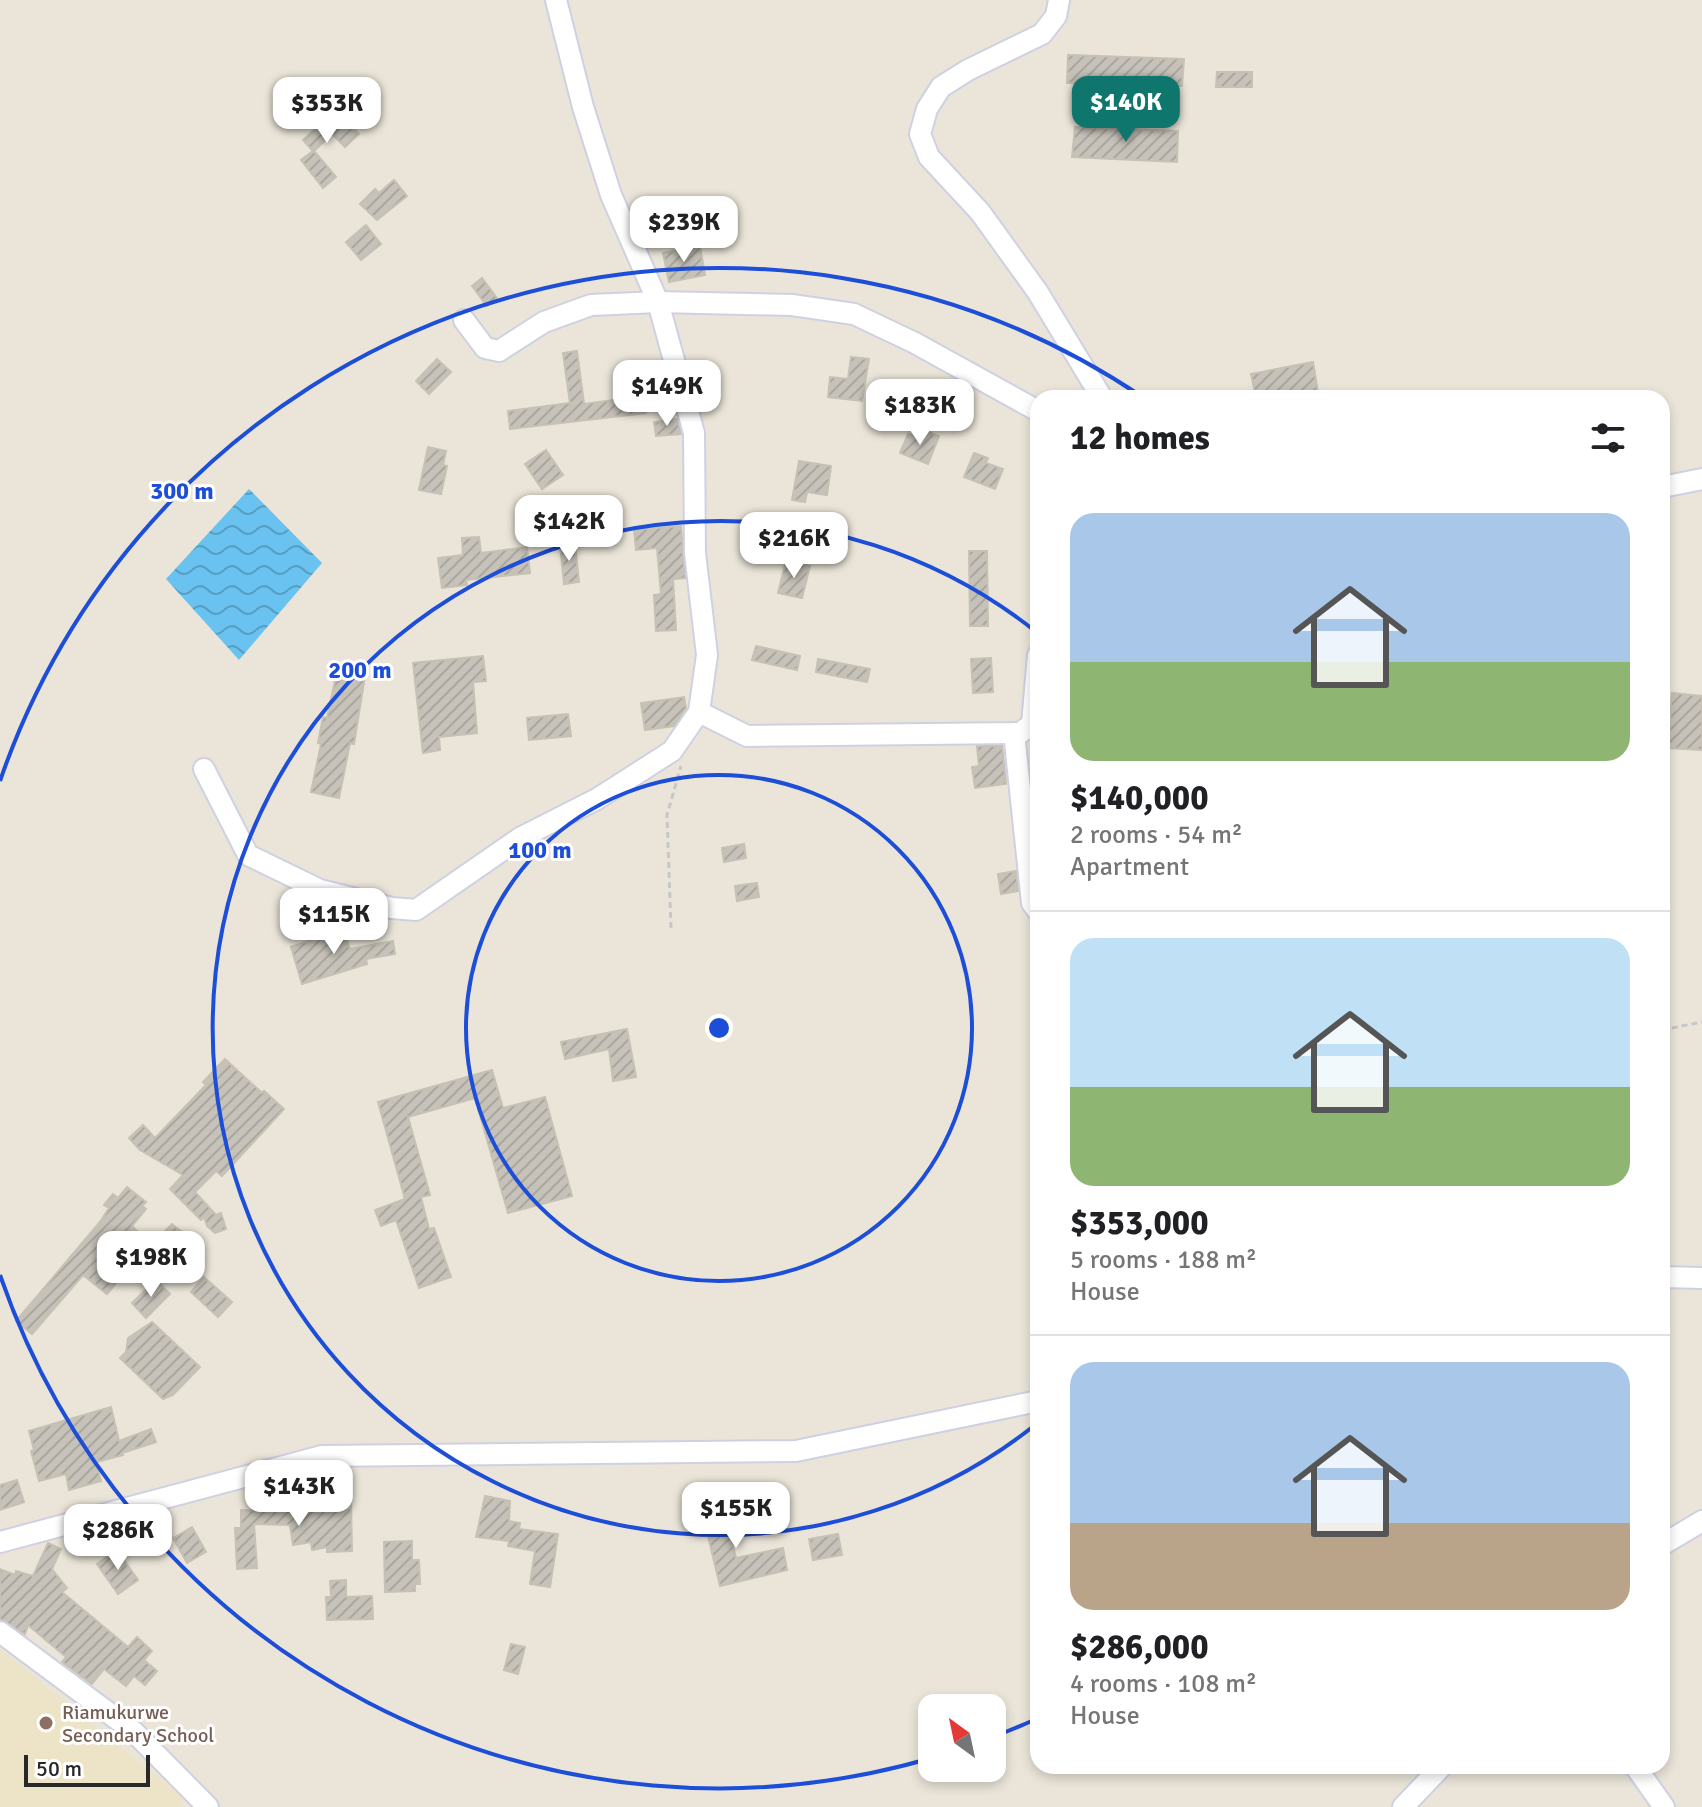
<!DOCTYPE html>
<meta charset="utf-8">
<style>
body{margin:0;font-family:Signika,sans-serif;background:#f2f2f2;color:#202124;height:100vh;display:flex;flex-direction:column;font-size:30px;white-space:nowrap}
*{box-sizing:border-box;margin:0}
p{font-size:26px;color:#757577}
.icon{flex:none;width:44px;height:44px;fill:none;stroke:currentColor;stroke-width:2;stroke-linecap:round;stroke-linejoin:round}
.map{position:relative;flex:1;overflow:hidden}
.details{position:absolute;left:1030px;top:390px;width:640px;height:1384px;display:flex;flex-direction:column;background:#fff;border-radius:24px;box-shadow:0 4px 12px #0003}
.details>*{flex:none}
.needle{width:52px;rotate:327deg}
.fabs{position:absolute;left:918px;top:1694px;display:grid;gap:16px}
.fabs a{display:grid;place-items:center;width:88px;height:88px;border-radius:16px;background:#fff;box-shadow:0 4px 12px #0003;font-size:40px}
.scale{position:absolute;left:24px;bottom:20px;width:126px;box-sizing:border-box;padding-left:8px;border:4px solid #282828;border-top:0;font-size:22px;line-height:28px;white-space:nowrap;color:#282828;-webkit-text-stroke:6px #fff;paint-order:stroke}
.price{position:absolute;translate:-50% -68px;padding:0 18px;border-radius:16px;background:#fff;color:#222;font-size:26px;line-height:52px;filter:drop-shadow(0 2px 4px #0008)}
.price::after{content:'';position:absolute;left:50%;top:48px;width:24px;height:18px;margin-left:-12px;background:inherit;clip-path:polygon(0 0,100% 0,50% 100%)}
.price.active{background:#0f766e;color:#fff}
ul{padding:0;list-style:none}
li{display:grid;align-content:center;gap:16px;height:424px;padding:0 40px}
li+li{border-top:2px solid #e0e0e0}
li span{display:grid;place-items:center;height:248px;border-radius:24px;color:#555}
li>.icon{margin-inline-start:auto}
span .icon{width:144px;height:144px;fill:#fffc;stroke-width:1}
li b{font-size:34px}
h2{display:flex;justify-content:space-between;align-items:center;height:96px;padding:0 40px;font-size:34px}
.map>svg:first-child{display:block}
.education{fill:#ede4c8}
.water{fill:url(#water-waves)}
.building{fill:url(#building-hatch);stroke:#c6c1b3;stroke-width:2}
.lines{fill:none;stroke-linecap:round;stroke-linejoin:round}
.minor-casing{stroke:#cfd1e2;stroke-width:24}
.path{stroke:#c7c7c7;stroke-width:3;stroke-dasharray:6 4;stroke-linecap:butt}
.minor{stroke:#fff;stroke-width:20}
.ring{fill:none;stroke:#1d4ed8;stroke-width:4}
.education-dot{fill:#8d6e63;stroke:#fff;stroke-width:3}
.labels{text-anchor:middle;stroke-width:6;stroke-linejoin:round;paint-order:stroke}
.education-label{font-size:20px;fill:#785e54;stroke:#fff;text-anchor:start}
.centre{fill:#1d4ed8;stroke:#fff;stroke-width:4}
.ring-label{font-size:24px;text-anchor:middle;font-weight:bold;fill:#1d4ed8;stroke:#fff;stroke-width:6;stroke-linejoin:round;paint-order:stroke}
</style>
<div class="map">
<svg width="1702" height="1807" viewBox="0 0 1702 1807">
<defs>
<pattern id="water-waves" width="16" height="10" patternUnits="userSpaceOnUse" patternTransform="scale(2)"><rect width="16" height="10" fill="#69c2f0"/><path d="M0 5q4-4 8 0t8 0" fill="none" stroke="#569ec2"/></pattern>
<pattern id="building-hatch" width="6" height="6" patternUnits="userSpaceOnUse" patternTransform="scale(2)"><rect width="6" height="6" fill="#c6c2b9"/><path d="M-1 1l2-2M0 6l6-6M5 7l2-2" fill="none" stroke="#aaa79f"/></pattern>
</defs>
<rect width="100%" height="100%" fill="#ebe5d9"/>
<!-- education -->
<path class="education" d="M0 1649 182 1797 180 1807H0Z"/>
<!-- water -->
<path class="water" d="M249 489 322 563 239 660 166 579Z"/>
<!-- building -->
<g class="building">
<path d="M1068 55 1184 59 1182 86 1067 83Z"/>
<path d="M1217 72H1252V87H1216Z"/>
<path d="M336 109 359 134 345 147 332 134 314 151 336 177 323 188 301 160 313 151 303 140Z"/>
<path d="M1075 127 1178 131 1177 162 1072 157Z"/>
<path d="M394 180 407 196 377 220 360 204 375 189 379 193Z"/>
<path d="M366 225 381 244 361 260 346 242Z"/>
<path d="M700 246 705 275 669 282 663 253Z"/>
<path d="M482 278 497 298 487 306 472 286Z"/>
<path d="M577 351 584 404 644 396 646 413 510 429 508 411 570 403 563 353Z"/>
<path d="M851 357 869 359 862 401 828 397 830 377 848 379Z"/>
<path d="M437 359 451 372 429 394 416 381Z"/>
<path d="M1313 362 1319 398H1256L1251 374Z"/>
<path d="M677 419 681 434 656 436 654 422Z"/>
<path d="M925 431 939 436 928 464 900 453 908 434 922 439Z"/>
<path d="M428 447 446 451 443 465 447 466 441 494 419 490Z"/>
<path d="M546 450 563 475 542 489 525 464Z"/>
<path d="M974 453 988 458 986 463 1003 469 995 489 964 477Z"/>
<path d="M799 461 831 466 827 495 807 492 805 502 792 500Z"/>
<path d="M681 526 685 578 673 579 676 630 656 631 654 595 661 594 657 548 636 550 634 530Z"/>
<path d="M479 537 481 553 527 547 530 573 466 580 467 585 442 588 438 558 463 555 462 538Z"/>
<path d="M575 543 579 582 564 584 560 544Z"/>
<path d="M969 551H987L988 626H970Z"/>
<path d="M786 561 810 566 802 598 778 593Z"/>
<path d="M756 646 800 656 797 670 752 660Z"/>
<path d="M483 656 486 681 473 682 477 733 439 737 440 750 423 753 413 663Z"/>
<path d="M991 658 993 692 973 693 971 659Z"/>
<path d="M818 659 870 669 867 682 816 672Z"/>
<path d="M337 671 365 676 354 744 350 743 339 798 311 792 321 744 318 743 323 717 327 718Z"/>
<path d="M1672 693 1702 696V750L1668 748Z"/>
<path d="M684 697 686 708 674 726 645 730 641 703Z"/>
<path d="M568 714 571 736 529 740 527 718Z"/>
<path d="M977 746H1002L1006 784 975 788 972 767 979 766Z"/>
<path d="M744 844 746 858 724 862 722 848Z"/>
<path d="M1016 871 1018 891 1001 894 998 874Z"/>
<path d="M757 883 759 897 737 901 735 886Z"/>
<path d="M343 929 350 949 393 941 395 954 366 959 367 964 302 984 291 947Z"/>
<path d="M627 1029 636 1077 613 1081 609 1049 565 1059 561 1042Z"/>
<path d="M225 1059 262 1093 264 1091 284 1109 222 1176 216 1171 195 1192 216 1215 221 1213 226 1229 215 1233 207 1226 204 1217 201 1220 170 1189 183 1175 140 1150 129 1138 143 1125 155 1138 206 1085 203 1082Z"/>
<path d="M492 1070 503 1108 545 1097 572 1196 508 1213 475 1098 408 1117 430 1195 421 1197 429 1229 434 1228 451 1277 419 1288 396 1220 381 1226 375 1210 405 1199 378 1102Z"/>
<path d="M127 1187 146 1202 142 1206 146 1209 132 1226 151 1245 172 1224 186 1235 144 1278 130 1266 107 1294 83 1275 32 1334 16 1321 100 1222 109 1208 104 1205 113 1194 118 1198Z"/>
<path d="M204 1277 232 1302 218 1317 191 1292Z"/>
<path d="M156 1280 170 1294 146 1318 132 1303Z"/>
<path d="M152 1322 200 1367 173 1395 163 1399 120 1358 126 1352 128 1338Z"/>
<path d="M111 1407 119 1441 151 1429 156 1442 122 1453 123 1455 96 1462 101 1481 69 1490 66 1474 39 1481 31 1451 34 1450 29 1431Z"/>
<path d="M17 1480 24 1502 0 1510V1485Z"/>
<path d="M485 1496 510 1501 509 1521 520 1523 519 1529 558 1534 550 1587 530 1584 535 1551 508 1546 509 1541 476 1537Z"/>
<path d="M721 1497 736 1558 783 1548 787 1570 720 1586 700 1503Z"/>
<path d="M351 1500 352 1551 327 1552V1547L312 1550 311 1542 293 1545 290 1525 254 1524 257 1568 237 1569 235 1528H241V1510L291 1511 290 1505Z"/>
<path d="M192 1527 206 1552 187 1563 173 1538Z"/>
<path d="M838 1534 842 1555 813 1560 809 1539Z"/>
<path d="M412 1541V1560H419L420 1584H415V1591L385 1592 384 1542Z"/>
<path d="M48 1543 61 1549 52 1569 67 1588 62 1592 128 1647 137 1637 152 1651 144 1660 157 1671 145 1685 134 1676 126 1686 104 1669 92 1684 62 1662 66 1657 28 1625 25 1634 0 1619V1569L15 1575 16 1571 33 1576Z"/>
<path d="M117 1550 138 1580 118 1594 97 1564Z"/>
<path d="M346 1580V1597L372 1596 373 1619 327 1620 326 1597H331L330 1581Z"/>
<path d="M511 1644 525 1647 518 1674 504 1670Z"/>
</g>
<g class="lines">
<defs>
<g id="minor">
<path d="M1059 0 1056 16 1042 34 968 70 941 87 927 109 920 134 929 157 980 212 1037 291 1102 398"/>
<path d="M464 320 485 348 499 351 544 322 591 305 658 302 792 305 854 314 915 343 1038 411"/>
<path d="M1662 487 1702 479"/>
<path d="M699 712 747 736 1020 733 1032 724 1038 655"/>
<path d="M1014 733 1032 903 1038 911"/>
<path d="M204 769 248 855 320 890 392 908 416 910 520 838 597 799 672 751 699 712 707 655 695 553 694 433 658 302 611 195 583 107 556 0"/>
<path d="M1662 1277 1702 1278"/>
<path d="M0 1542 322 1456 796 1451 1038 1401"/>
<path d="M1662 1545 1702 1521"/>
<path d="M0 1632 133 1731 208 1807"/>
<path d="M1635 1766 1664 1807"/>
<path d="M1403 1807 1442 1766"/>
</g>
</defs>
<!-- minor casing -->
<use href="#minor" class="minor-casing"/>
<!-- path -->
<g class="path">
<path d="M671 928 667 815 681 766"/>
<path d="M1035 930 1038 949"/>
<path d="M1662 1030 1702 1022"/>
</g>
<!-- minor -->
<use href="#minor" class="minor"/>
</g>
<!-- distance rings -->
<g class="ring">
<circle cx="719" cy="1028" r="253"/>
<path d="M1035 1425A507 507 0 1 1 1035 631"/>
<path d="M1034 1720A760 760 0 0 1 998 1735M928 1759A760 760 0 0 1 0 1275M0 781A760 760 0 0 1 1144 398"/>
</g>
<!-- markers -->
<circle class="education-dot" cx="46" cy="1723" r="8"/>
<g class="labels">
<!-- education labels -->
<g class="education-label">
<text x="62" y="1719">Riamukurwe<tspan x="62" dy="23">Secondary School</tspan></text>
</g>
</g>
<circle cx="719" cy="1028" r="12" class="centre"/>
<g class="ring-label">
<text x="182" y="499">300 m</text>
<text x="360" y="678">200 m</text>
<text x="540" y="858">100 m</text>
</g>
</svg>
<div class="fabs">
<a><svg class="needle" viewBox="-14 -14 28 28"><path d="M0-13l5 13h-10z" fill="#e53935"/><path d="M0 13l5-13h-10z" fill="#757577"/></svg></a>
</div>
<div class="scale">50 m</div>
<b class="price active" style="left:1126px;top:144px">$140K</b>
<b class="price" style="left:327px;top:145px">$353K</b>
<b class="price" style="left:684px;top:264px">$239K</b>
<b class="price" style="left:667px;top:428px">$149K</b>
<b class="price" style="left:920px;top:447px">$183K</b>
<b class="price" style="left:569px;top:563px">$142K</b>
<b class="price" style="left:794px;top:580px">$216K</b>
<b class="price" style="left:334px;top:956px">$115K</b>
<b class="price" style="left:151px;top:1299px">$198K</b>
<b class="price" style="left:299px;top:1528px">$143K</b>
<b class="price" style="left:736px;top:1550px">$155K</b>
<b class="price" style="left:118px;top:1572px">$286K</b>
<section class="details">
<h2>12 homes<svg class="icon" aria-label="filters" viewBox="0 0 24 24"><path d="M4 7h16M4 17h16"/><circle cx="9" cy="7" r="2"/><circle cx="15" cy="17" r="2"/></svg></h2>
<ul>
<li><span style="background:linear-gradient(#a9c7e8 60%,#8fb573 0)"><svg class="icon" aria-label="home" viewBox="0 0 24 24"><path d="M3 11l9-7 9 7M6 9v11h12V9"/></svg></span><div><b>$140,000</b><p>2 rooms · 54 m²</p><p>Apartment</p></div></li>
<li><span style="background:linear-gradient(#bfe0f5 60%,#8fb573 0)"><svg class="icon" aria-label="home" viewBox="0 0 24 24"><path d="M3 11l9-7 9 7M6 9v11h12V9"/></svg></span><div><b>$353,000</b><p>5 rooms · 188 m²</p><p>House</p></div></li>
<li><span style="background:linear-gradient(#a9c7e8 65%,#b9a48a 0)"><svg class="icon" aria-label="home" viewBox="0 0 24 24"><path d="M3 11l9-7 9 7M6 9v11h12V9"/></svg></span><div><b>$286,000</b><p>4 rooms · 108 m²</p><p>House</p></div></li>
</ul>
</section>
</div>
